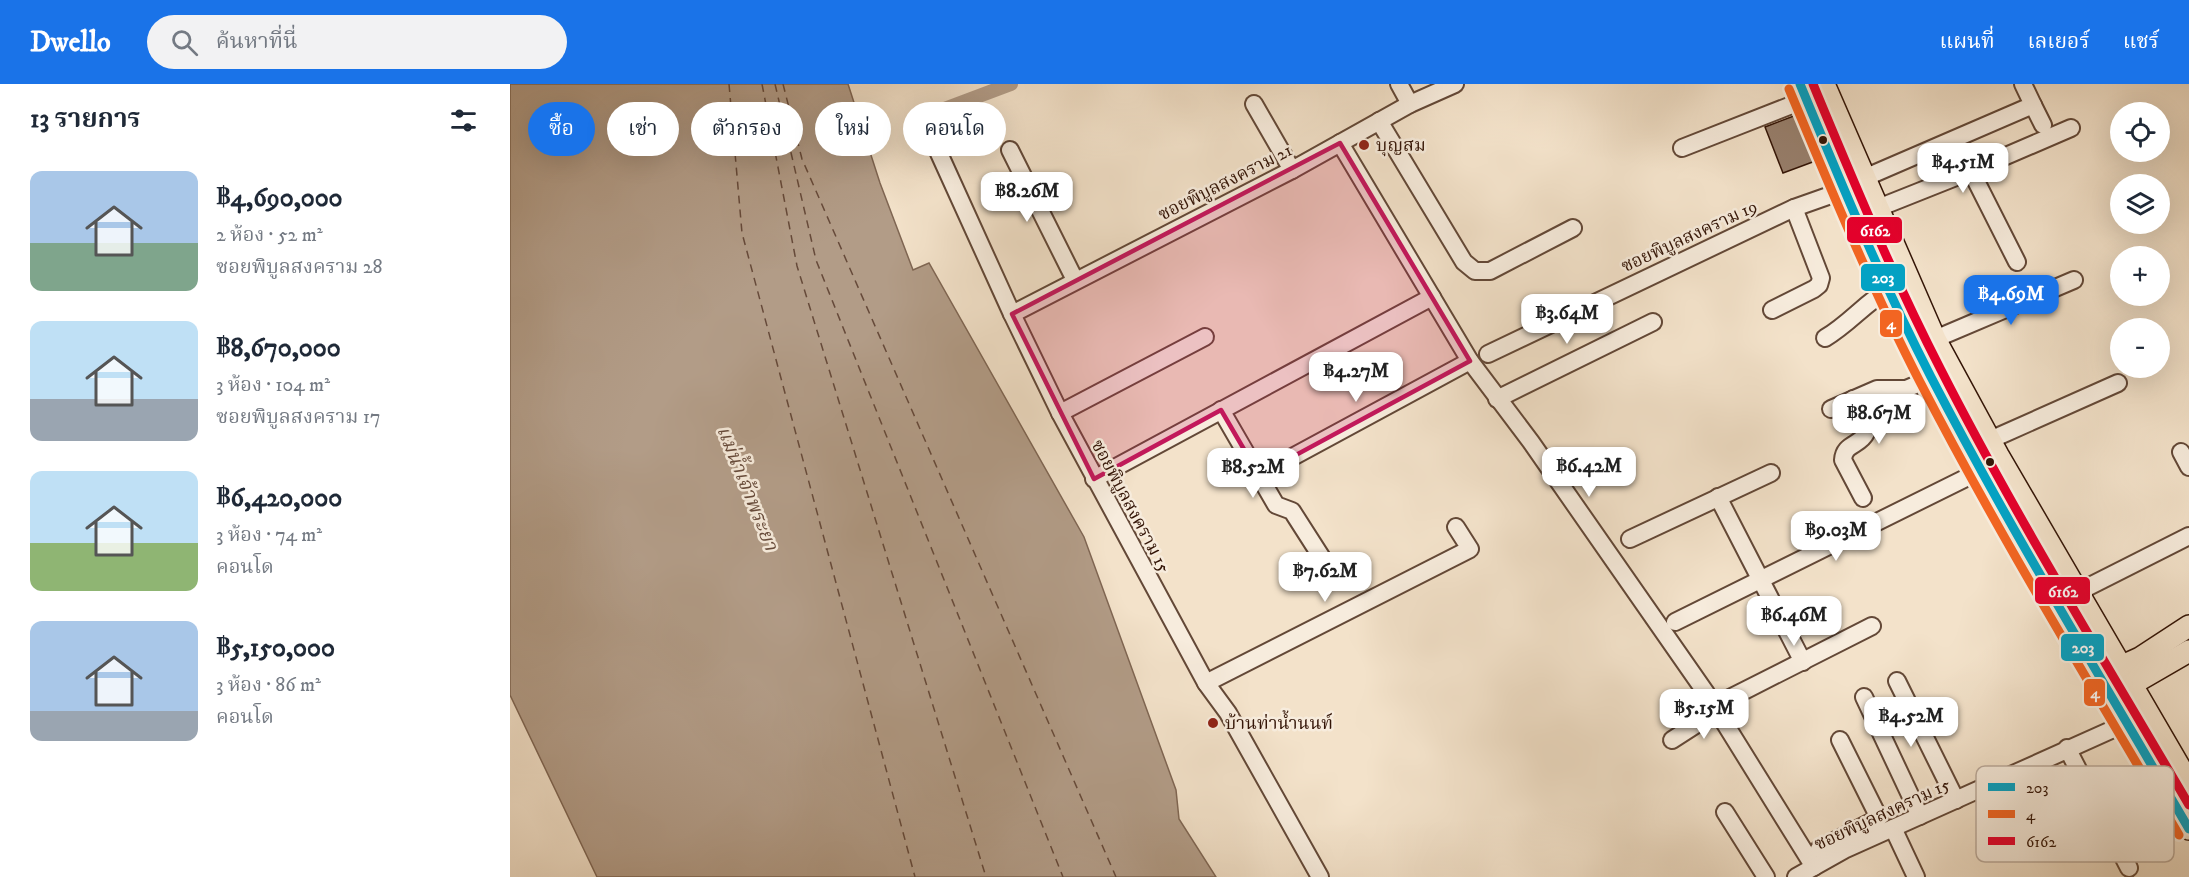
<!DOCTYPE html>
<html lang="th">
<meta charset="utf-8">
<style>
body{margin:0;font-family:"IM FELL DW Pica","Noto Serif Thai",serif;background:#f2f2f3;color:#1f2937;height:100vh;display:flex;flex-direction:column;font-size:22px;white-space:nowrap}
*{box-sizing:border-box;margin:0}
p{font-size:20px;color:#747a83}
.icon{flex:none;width:33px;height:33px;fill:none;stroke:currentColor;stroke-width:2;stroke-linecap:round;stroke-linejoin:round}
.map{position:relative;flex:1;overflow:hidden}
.drawer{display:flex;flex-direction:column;background:#fff;width:510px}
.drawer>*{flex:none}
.guide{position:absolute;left:18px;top:18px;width:570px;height:54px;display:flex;gap:12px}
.controls{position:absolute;left:1600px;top:18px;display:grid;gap:12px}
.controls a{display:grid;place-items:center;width:60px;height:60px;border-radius:50%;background:#fff;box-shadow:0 6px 24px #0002;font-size:30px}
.price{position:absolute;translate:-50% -51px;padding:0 14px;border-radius:12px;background:#fff;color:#222;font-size:20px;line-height:39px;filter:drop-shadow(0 2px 3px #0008)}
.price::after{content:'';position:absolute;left:50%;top:36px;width:18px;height:14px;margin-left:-9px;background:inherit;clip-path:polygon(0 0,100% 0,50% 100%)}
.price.selected{background:#1a73e8;color:#fff}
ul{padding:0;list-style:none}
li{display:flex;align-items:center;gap:18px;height:150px;padding:0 30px}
li span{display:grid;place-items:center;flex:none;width:168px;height:120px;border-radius:12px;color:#555}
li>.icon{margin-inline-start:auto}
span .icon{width:72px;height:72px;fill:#fffc;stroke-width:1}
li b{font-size:26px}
h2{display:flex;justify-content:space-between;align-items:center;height:72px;padding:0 30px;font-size:26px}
.chip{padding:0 21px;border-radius:27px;background:#fff;box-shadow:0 6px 24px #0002;font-size:21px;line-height:54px}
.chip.selected{background:#1a73e8;color:#fff}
header{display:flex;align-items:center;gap:36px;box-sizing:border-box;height:84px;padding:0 30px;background:#1a73e8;color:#fff}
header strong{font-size:28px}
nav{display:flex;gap:33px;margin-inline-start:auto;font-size:21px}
.search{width:420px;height:54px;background:#f2f2f3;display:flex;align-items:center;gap:15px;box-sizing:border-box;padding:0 21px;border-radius:33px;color:#747a83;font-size:22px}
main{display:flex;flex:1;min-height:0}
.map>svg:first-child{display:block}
.water{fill:#b29c87;stroke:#7f6653;stroke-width:1.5}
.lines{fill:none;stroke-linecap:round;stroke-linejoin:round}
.canal{stroke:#b29c87;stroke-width:14}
.ferry{stroke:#664a3a;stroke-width:1.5;stroke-dasharray:8 6;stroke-linecap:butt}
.building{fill:#977f6c;stroke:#331406;stroke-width:1.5}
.minor-casing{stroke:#634837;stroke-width:20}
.major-casing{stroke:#331406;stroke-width:24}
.minor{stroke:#f7ecdd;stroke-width:16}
.major{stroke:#f3e2ca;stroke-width:21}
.bus-1-casing{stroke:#f7ecdd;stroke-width:14}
.bus-2-casing{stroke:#f7ecdd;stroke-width:14}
.bus-3-casing{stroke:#f7ecdd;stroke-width:14}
.bus-1{stroke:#03a2c4;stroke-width:9}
.bus-2{stroke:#f26522;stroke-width:9}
.bus-3{stroke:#e4002b;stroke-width:9}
.marked{fill:#c2185b;fill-opacity:0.2;stroke:#c2185b;stroke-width:4.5;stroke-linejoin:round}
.bus-dot{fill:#331406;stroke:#f7ecdd;stroke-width:2}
.poi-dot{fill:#8f2418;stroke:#f7ecdd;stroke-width:2}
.labels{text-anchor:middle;stroke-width:5;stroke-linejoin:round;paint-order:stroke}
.poi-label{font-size:18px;fill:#331406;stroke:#f7ecdd;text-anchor:start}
.street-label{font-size:18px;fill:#331406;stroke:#f7ecdd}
.water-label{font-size:20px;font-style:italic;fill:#664a3a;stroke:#f7ecdd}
.key{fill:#f7ecdd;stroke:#bcab9c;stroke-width:1.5}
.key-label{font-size:16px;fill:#331406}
.line-badge{stroke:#f7ecdd;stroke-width:2}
.badge-label{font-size:16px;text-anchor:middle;font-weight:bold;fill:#fff}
</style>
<header>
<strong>Dwello</strong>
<div class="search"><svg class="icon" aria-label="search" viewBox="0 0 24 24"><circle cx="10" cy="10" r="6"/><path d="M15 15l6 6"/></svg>ค้นหาที่นี่</div>
<nav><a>แผนที่</a><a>เลเยอร์</a><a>แชร์</a></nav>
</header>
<main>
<section class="drawer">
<h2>13 รายการ<svg class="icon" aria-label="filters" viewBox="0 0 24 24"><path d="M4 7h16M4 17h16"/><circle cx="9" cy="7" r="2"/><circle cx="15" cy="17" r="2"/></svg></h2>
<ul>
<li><span style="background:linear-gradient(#a9c7e8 60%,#7fa58c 0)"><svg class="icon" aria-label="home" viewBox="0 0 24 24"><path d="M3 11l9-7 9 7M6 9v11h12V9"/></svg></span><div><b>฿4,690,000</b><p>2 ห้อง · 52 m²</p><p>ซอยพิบูลสงคราม 28</p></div></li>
<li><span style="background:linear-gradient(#bfe0f5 65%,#9aa5b1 0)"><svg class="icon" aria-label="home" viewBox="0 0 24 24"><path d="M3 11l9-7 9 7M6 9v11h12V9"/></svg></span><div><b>฿8,670,000</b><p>3 ห้อง · 104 m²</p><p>ซอยพิบูลสงคราม 17</p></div></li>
<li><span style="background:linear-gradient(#bfe0f5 60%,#8fb573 0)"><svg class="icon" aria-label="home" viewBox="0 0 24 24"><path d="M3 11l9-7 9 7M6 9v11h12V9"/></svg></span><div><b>฿6,420,000</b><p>3 ห้อง · 74 m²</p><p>คอนโด</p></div></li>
<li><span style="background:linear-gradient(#a9c7e8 75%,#9aa5b1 0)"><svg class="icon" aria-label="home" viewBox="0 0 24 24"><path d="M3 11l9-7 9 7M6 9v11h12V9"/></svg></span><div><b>฿5,150,000</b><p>3 ห้อง · 86 m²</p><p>คอนโด</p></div></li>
</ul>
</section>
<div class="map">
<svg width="1679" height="793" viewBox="0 0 1679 793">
<rect width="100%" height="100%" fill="#f3e2ca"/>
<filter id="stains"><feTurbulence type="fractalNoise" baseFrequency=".00333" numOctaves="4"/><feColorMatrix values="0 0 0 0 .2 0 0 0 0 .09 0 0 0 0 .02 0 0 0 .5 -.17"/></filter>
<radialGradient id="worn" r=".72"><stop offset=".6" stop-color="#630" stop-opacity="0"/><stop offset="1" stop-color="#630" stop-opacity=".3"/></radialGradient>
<!-- water -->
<path class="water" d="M0 0H338L370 99 403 186 419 179 574 453 666 706 669 735 706 793H87L0 611Z"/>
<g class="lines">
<!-- canal -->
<path class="canal" d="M421 30 501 0"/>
<!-- ferry -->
<g class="ferry">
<path d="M219 0 232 149 405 793"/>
<path d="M252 0 287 182 476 793"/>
<path d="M265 0 306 176 553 793"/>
<path d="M273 0 292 75 606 793"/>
</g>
</g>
<!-- building -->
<path class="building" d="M1289 30 1308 76 1273 89 1255 43Z"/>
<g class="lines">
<defs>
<g id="minor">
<path d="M889 0 900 20"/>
<path d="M744 20 782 86"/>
<path d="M1523 21 1533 41"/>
<path d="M869 37 954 178 965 187H980L1063 144"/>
<path d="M423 56 502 230 550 329 696 599 718 629 810 793"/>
<path d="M830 59 960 277 1021 358 1196 609 1304 783"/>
<path d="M1172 64 1297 15"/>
<path d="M500 66 565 196"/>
<path d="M1461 87 1561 44"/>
<path d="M1354 94 1523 21 1513 0"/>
<path d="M1368 124 1461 87 1507 178"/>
<path d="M1262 226 1304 205 1309 201 1311 194 1284 124"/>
<path d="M502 230 782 86 900 20 945 0"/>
<path d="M1315 254C1339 240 1355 219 1379 205"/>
<path d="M1425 255 1564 196"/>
<path d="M978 270 1284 124 1335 106"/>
<path d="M987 315 1143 238"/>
<path d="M1343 315 1356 349C1350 362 1334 359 1333 376L1353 414"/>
<path d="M1321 325 1367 305H1396L1422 294"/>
<path d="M711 326 766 421 782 427 814 477"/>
<path d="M550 329 695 253"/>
<path d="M1480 356 1608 299"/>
<path d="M1671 368 1679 383"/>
<path d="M749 391 960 277"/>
<path d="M584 395 922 213"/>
<path d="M1208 413 1293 578"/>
<path d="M1120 455 1261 389"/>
<path d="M1568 508 1679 452"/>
<path d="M1165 538 1472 386"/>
<path d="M1387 597 1446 716"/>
<path d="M696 599 960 465 946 443"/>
<path d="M1354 613 1410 732"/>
<path d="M1220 614 1362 542"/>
<path d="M1162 656 1207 627"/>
<path d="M1557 664 1619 784"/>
<path d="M1215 728 1256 793"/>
<path d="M1383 744 1406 793"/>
<path d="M1309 765 1369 734 1330 656"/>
<path d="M1286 793 1334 766 1639 629"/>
</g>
<g id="major">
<path d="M1290 0C1331 98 1372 196 1420 291 1499 446 1592 594 1679 745"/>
<path d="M1314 0 1425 255 1488 371 1679 699"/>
<path d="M1599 588 1630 574 1679 542"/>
<path d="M1612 606 1679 567"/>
</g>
</defs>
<!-- minor casing -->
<use href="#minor" class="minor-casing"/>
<!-- major casing -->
<use href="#major" class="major-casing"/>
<!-- minor -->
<use href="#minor" class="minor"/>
<!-- major -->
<use href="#major" class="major"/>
<defs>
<path id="bus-1" d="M1290 0C1331 99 1372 198 1421 293 1501 447 1592 595 1679 745"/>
<path id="bus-2" d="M1279 5C1320 103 1361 203 1410 298 1490 453 1581 601 1669 751"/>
<path id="bus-3" d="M1303 0C1343 96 1383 193 1431 286 1507 435 1595 577 1679 721"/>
</defs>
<!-- bus-1 casing -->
<use href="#bus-1" class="bus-1-casing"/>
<!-- bus-2 casing -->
<use href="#bus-2" class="bus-2-casing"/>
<!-- bus-3 casing -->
<use href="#bus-3" class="bus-3-casing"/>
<!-- bus-1 -->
<use href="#bus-1" class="bus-1"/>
<!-- bus-2 -->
<use href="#bus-2" class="bus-2"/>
<!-- bus-3 -->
<use href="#bus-3" class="bus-3"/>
</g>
<!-- marked area -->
<path class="marked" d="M830 59 960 277 749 391 711 326 584 395 502 230Z"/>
<!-- markers -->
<g class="bus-dot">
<circle cx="1313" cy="56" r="5"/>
<circle cx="1480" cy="378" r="5"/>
</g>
<g class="poi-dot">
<circle cx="854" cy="61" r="6"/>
<circle cx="703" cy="639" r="6"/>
</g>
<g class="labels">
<!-- poi labels -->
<g class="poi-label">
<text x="866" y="67">บุญสม</text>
<text x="715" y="645">บ้านท่าน้ำนนท์</text>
</g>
<!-- street labels -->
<g class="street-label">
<text transform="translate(715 98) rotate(-27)" y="6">ซอยพิบูลสงคราม 21</text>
<text transform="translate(1179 152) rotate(-25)" y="6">ซอยพิบูลสงคราม 19</text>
<text transform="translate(621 422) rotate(62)" y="6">ซอยพิบูลสงคราม 15</text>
<text transform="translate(1372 730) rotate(-25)" y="6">ซอยพิบูลสงคราม 15</text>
</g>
<!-- water labels -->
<g class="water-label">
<text transform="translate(238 404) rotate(68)" y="7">แม่น้ำเจ้าพระยา</text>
</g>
</g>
<!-- legend -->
<rect x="1466" y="682" width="198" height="96" rx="9" class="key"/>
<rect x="1478" y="699" width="27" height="8" fill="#03a2c4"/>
<rect x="1478" y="726" width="27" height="8" fill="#f26522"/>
<rect x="1478" y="753" width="27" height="8" fill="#e4002b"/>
<g class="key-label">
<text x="1516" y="709">203</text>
<text x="1516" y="736">4</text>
<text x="1516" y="763">6162</text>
</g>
<g class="line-badge">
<rect x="1336" y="132" width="57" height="28" rx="6" fill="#e4002b"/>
<rect x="1350" y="179" width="46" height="29" rx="6" fill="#03a2c4"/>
<rect x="1369" y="225" width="24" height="29" rx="6" fill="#f26522"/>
<rect x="1524" y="492" width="57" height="29" rx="6" fill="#e4002b"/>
<rect x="1550" y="549" width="45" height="29" rx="6" fill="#03a2c4"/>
<rect x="1573" y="594" width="23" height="29" rx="6" fill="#f26522"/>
</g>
<g class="badge-label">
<text x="1365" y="152">6162</text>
<text x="1373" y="199">203</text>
<text x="1381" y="245">4</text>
<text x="1553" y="513">6162</text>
<text x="1573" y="569">203</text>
<text x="1585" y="614">4</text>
</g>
<rect width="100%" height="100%" filter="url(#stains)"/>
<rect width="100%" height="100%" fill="url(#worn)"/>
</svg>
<div class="controls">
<a><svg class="icon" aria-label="locate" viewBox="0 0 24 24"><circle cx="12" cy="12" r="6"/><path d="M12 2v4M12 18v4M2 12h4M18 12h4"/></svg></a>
<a><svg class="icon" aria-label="layers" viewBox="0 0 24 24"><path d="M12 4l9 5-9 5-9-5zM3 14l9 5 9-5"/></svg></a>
<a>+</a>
<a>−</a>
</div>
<b class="price" style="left:1453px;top:110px">฿4.51M</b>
<b class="price" style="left:517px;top:139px">฿8.26M</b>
<b class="price selected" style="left:1501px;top:242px">฿4.69M</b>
<b class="price" style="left:1057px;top:261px">฿3.64M</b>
<b class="price" style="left:846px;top:319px">฿4.27M</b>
<b class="price" style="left:1369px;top:361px">฿8.67M</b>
<b class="price" style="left:1079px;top:414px">฿6.42M</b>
<b class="price" style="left:743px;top:415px">฿8.52M</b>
<b class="price" style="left:1326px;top:478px">฿9.03M</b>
<b class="price" style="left:815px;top:519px">฿7.62M</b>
<b class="price" style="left:1284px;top:563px">฿6.46M</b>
<b class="price" style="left:1194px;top:656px">฿5.15M</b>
<b class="price" style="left:1401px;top:664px">฿4.52M</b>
<div class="guide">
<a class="chip selected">ซื้อ</a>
<a class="chip">เช่า</a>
<a class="chip">ตัวกรอง</a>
<a class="chip">ใหม่</a>
<a class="chip">คอนโด</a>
</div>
</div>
</main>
